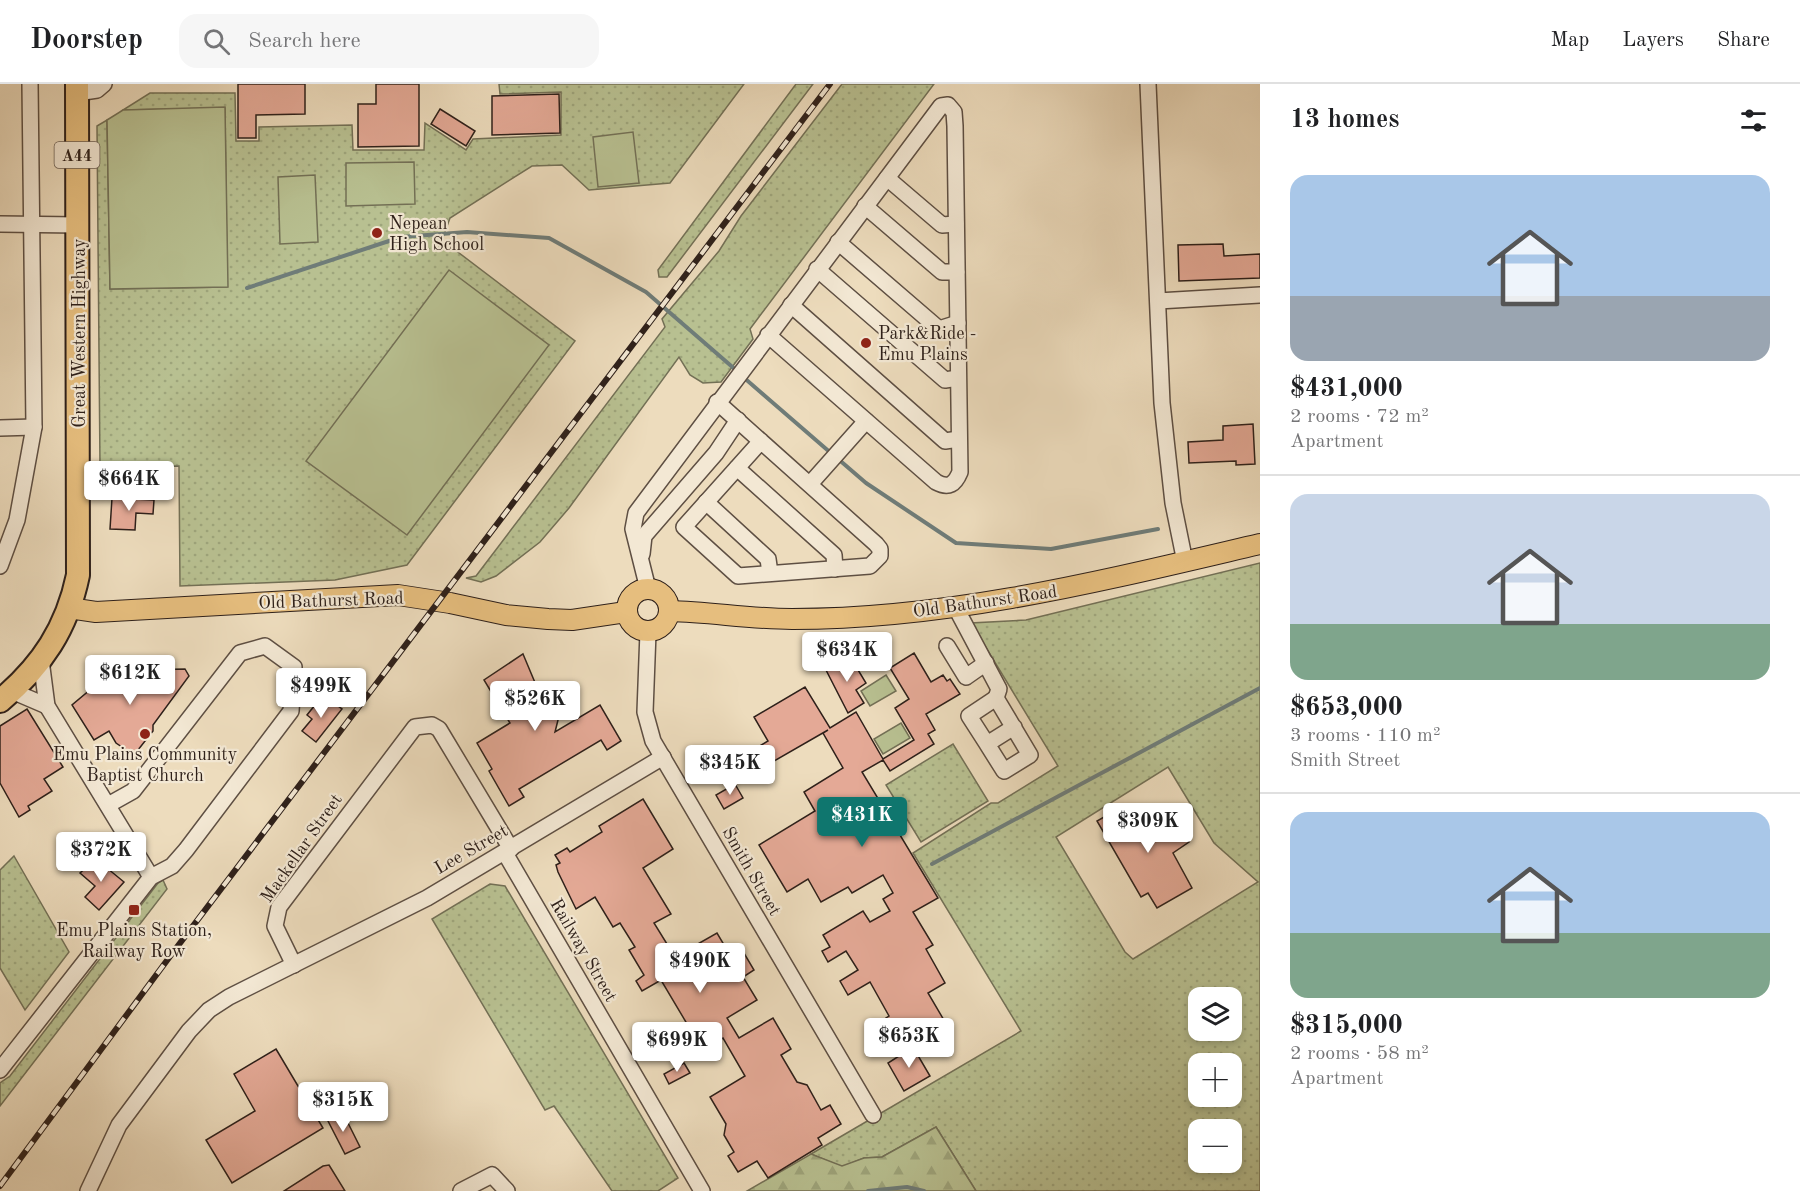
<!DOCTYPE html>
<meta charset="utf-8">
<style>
body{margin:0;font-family:"Old Standard TT",serif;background:#f6f6f6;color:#202124;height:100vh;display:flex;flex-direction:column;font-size:22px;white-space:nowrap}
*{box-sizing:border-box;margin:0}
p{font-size:20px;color:#757577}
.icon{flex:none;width:33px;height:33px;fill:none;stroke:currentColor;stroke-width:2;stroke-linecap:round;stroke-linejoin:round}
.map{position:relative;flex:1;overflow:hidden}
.details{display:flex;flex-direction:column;background:#fff;width:540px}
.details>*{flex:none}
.controls{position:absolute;left:1188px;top:903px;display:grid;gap:12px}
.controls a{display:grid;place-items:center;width:54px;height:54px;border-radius:12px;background:#fff;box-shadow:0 3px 9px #0003;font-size:30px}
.price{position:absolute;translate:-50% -51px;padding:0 14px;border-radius:6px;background:#fff;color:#222;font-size:20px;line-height:39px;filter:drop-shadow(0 2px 3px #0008)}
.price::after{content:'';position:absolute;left:50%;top:36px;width:18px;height:14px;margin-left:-9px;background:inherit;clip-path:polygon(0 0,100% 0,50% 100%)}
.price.on{background:#0f766e;color:#fff}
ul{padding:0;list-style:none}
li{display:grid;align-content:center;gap:12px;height:318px;padding:0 30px}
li+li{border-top:2px solid #e0e0e0}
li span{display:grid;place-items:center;height:186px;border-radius:18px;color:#555}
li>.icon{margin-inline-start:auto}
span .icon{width:108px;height:108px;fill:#fffc;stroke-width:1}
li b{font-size:26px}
h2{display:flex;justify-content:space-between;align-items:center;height:72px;padding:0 30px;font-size:26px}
header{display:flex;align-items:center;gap:36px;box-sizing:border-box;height:84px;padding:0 30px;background:#fff;border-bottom:2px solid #e0e0e0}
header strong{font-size:28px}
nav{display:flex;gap:33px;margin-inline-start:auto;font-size:21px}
.search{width:420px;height:54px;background:#f6f6f6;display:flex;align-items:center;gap:15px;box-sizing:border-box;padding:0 21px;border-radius:18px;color:#757577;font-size:22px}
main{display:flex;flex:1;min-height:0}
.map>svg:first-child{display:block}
.grass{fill:url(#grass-dots);stroke:#737056;stroke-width:1.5;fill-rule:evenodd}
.forest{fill:url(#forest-firs);stroke:#737056;stroke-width:1.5}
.garden{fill:#b8c091;stroke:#737056;stroke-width:1.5}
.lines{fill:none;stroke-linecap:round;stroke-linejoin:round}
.stream{stroke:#6f7c78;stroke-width:4}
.building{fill:#e4a996;stroke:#2e201a;stroke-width:1.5}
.minor-casing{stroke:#5e4f43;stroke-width:18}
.major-casing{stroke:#2e201a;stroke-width:22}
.highway-casing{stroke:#2e201a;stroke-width:26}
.minor{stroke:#f3e8d4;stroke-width:15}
.major{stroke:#e6be7e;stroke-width:20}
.highway{stroke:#e6be7e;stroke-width:22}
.rail-casing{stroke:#2e201a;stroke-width:6}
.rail{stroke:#f3e8d4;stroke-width:4;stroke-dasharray:11;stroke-linecap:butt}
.poi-dot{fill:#8f2418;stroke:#f3e8d4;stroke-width:2}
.labels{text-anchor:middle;stroke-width:4.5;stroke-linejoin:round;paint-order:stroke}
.shield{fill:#f3e8d4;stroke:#695c52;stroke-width:1.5}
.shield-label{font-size:16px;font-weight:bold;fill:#2e201a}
.poi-label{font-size:18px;fill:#2e201a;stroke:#f3e8d4;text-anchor:start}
.street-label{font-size:18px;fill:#2e201a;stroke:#f3e8d4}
</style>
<header>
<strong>Doorstep</strong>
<div class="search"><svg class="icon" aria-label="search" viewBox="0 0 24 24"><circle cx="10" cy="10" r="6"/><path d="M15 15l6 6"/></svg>Search here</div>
<nav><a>Map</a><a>Layers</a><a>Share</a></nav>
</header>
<main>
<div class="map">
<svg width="1260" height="1107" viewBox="0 0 1260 1107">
<defs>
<pattern id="grass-dots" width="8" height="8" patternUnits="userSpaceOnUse" patternTransform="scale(1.5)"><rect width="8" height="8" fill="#b8c091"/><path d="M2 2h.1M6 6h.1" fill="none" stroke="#9ea57c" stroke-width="1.8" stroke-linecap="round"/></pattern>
<pattern id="forest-firs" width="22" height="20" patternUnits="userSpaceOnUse" patternTransform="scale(1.5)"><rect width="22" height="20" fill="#b8c091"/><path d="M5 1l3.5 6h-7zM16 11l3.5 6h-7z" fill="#9ea57c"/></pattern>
</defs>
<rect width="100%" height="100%" fill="#eddcbd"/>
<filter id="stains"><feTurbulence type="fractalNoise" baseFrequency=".00333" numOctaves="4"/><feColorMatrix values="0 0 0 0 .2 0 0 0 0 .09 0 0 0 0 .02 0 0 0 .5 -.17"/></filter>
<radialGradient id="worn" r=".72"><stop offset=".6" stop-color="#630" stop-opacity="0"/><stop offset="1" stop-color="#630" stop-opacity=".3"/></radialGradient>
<!-- grass -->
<g class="grass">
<path d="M499 0H744L670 99 589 106 562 81 532 82 450 134 442 156 575 257 407 481 335 496 180 502 179 382 100 383 97 42 107 36 110 205 227 203 225 24 123 26 150 9H235L236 57H259V43L352 41 353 66H424L425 39 466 66 473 55 561 51V8L500 10Z"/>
<path d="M796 0H813L667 193H659L658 186Z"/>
<path d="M842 0H934L750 245 753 255 721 298 703 299 690 291 679 273 569 424 540 458 496 492 481 498 466 494 476 492 665 243 662 235 719 167 741 132Z"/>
<path d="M1260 479V1107H976L936 1043 882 1073 864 1074 842 1083 811 1070 1021 947 913 769 991 719H998L1058 682 971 539 1026 536ZM1168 683 1214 759 1258 798 1133 875 1125 868 1056 753ZM1198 914H1232V946H1198ZM1198 980H1232V1012H1198ZM1198 1046H1232V1078H1198Z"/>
<path d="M953 660 988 717 921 758 886 701Z"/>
<path d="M14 772 69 868 25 926 0 884V786Z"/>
<path d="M163 796 167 805 0 1022V999L10 992 158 799Z"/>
<path d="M490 800 505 802 678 1094 658 1107H612L554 1022 545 1026 432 835Z"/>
</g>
<!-- forest -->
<path class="forest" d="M936 1043 976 1107H747L811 1070 842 1082 864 1074 882 1073Z"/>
<!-- garden -->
<g class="garden">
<path d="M225 23 228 203 110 205 107 36 123 26Z"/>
<path d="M633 48 639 99 598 103 593 53Z"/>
<path d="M414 78 415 120 346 122V79Z"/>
<path d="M315 91 318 158 280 160 278 93Z"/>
<path d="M449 186 549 261 407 451 306 377Z"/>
<path d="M886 591 896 607 870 622 861 607Z"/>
<path d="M901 639 910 654 883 670 874 655Z"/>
</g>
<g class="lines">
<!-- stream -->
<g class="stream">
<path d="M247 204 401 153 467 148 549 154 646 208 737 287"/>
<path d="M742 292 832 370"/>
<path d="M837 374 866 399 956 459 1051 465 1158 445"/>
<path d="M932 780 1260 604"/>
<path d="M868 1107 907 1103 924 1107"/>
</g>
</g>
<!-- building -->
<g class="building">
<path d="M238 0H305V30L256 31V54H238Z"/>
<path d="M376 0H419V62L358 63V20H376Z"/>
<path d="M559 10 560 49 492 51V12Z"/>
<path d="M440 25 475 47 466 62 431 40Z"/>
<path d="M1223 160 1224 172 1260 170V194L1179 197 1178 161Z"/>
<path d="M1253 340 1255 380 1236 381V377L1189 379 1188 358 1223 356V342Z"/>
<path d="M112 414 154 416 153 430 136 429 135 446 110 445Z"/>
<path d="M914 569 931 598 943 591 947 597 950 595 960 610 926 630 935 646 928 650 934 660 890 687 883 676 862 688 938 814 913 828 933 861 926 865 945 899 928 909 948 943 906 968 886 934 889 932 870 898 848 911 840 897 858 886 846 867 828 878 822 867 830 863 823 851 863 827 870 838 890 827 883 815 893 809 883 791 852 809 848 803 821 818 808 795 787 808 759 761 815 727 804 708 843 684 823 649 828 646 748 692 738 675 768 657 754 633 805 603 830 644 856 628 883 675 914 656 895 624 909 615 890 584Z"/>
<path d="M523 570 544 620 561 624 555 648 600 621 621 657 607 666 601 656 519 705 524 713 509 722 489 687 492 685 477 659 510 639 484 596Z"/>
<path d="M849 571 866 599 856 606 864 619 848 629 826 586Z"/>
<path d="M185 585 189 592 153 641V647L134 671 116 659 109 647 94 656 72 621 97 600 101 604 111 605 133 586Z"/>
<path d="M327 614 342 625 316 658 302 647 312 635 307 631 315 621 320 624Z"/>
<path d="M27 625 63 683 44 695 52 707 28 722 30 726 19 733 0 699V642Z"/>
<path d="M735 700 743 714 724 725 716 711Z"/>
<path d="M643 715 673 765 643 784 671 830 654 839 675 873 717 849 730 871 741 864 754 886 743 893 757 916 727 934 739 954 773 934 791 965 781 971 797 998 807 1001 821 1026 830 1021 841 1040 818 1054 822 1061 768 1094 757 1077 738 1088 728 1072 734 1068 724 1051 726 1040 710 1013 745 992 723 954 696 970 690 958 696 955 661 896 642 907 636 897 644 891 629 866 635 863 620 839 613 843 595 813 576 825 558 788 556 781 560 779 555 771 567 764 570 768 602 748 599 742Z"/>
<path d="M1125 721 1133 734 1147 726 1160 747 1176 737 1189 758 1173 769 1192 804 1157 824 1148 809 1141 813 1097 737Z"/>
<path d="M96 775 124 798 99 826 85 813 95 802 80 789Z"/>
<path d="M913 963 930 992 904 1007 888 979Z"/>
<path d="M276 965 323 1044 232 1099 206 1056 255 1027 234 990Z"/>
<path d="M684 979 690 989 669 1000 664 990Z"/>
<path d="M342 1027 360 1063 345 1070 327 1035Z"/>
<path d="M329 1081 345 1107H284L323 1082Z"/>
</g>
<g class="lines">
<defs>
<g id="minor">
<path d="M1148 0 1162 319 1173 419 1185 478"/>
<path d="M77 9 97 6 104 0"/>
<path d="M887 94 942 141 956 140"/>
<path d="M865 122 942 188H957"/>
<path d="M0 140 78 141"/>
<path d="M838 158 939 245 958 239"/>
<path d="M817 185 945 296 958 294"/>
<path d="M1158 217 1260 211"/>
<path d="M791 221 945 357 959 355"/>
<path d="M717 318 876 460 880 465V472L870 482 738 492 684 443 761 357"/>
<path d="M0 344 34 343"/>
<path d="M737 384 834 471 835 485"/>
<path d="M810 400 866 337"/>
<path d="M706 418 768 475 770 489"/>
<path d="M642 470 644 452 716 369 738 336"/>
<path d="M0 482 17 436 34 343 30 0"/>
<path d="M648 505 633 445 636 429 941 22 948 21 954 28 955 42 960 388C955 400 949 405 936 398L768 251"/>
<path d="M956 524 999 605 996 614"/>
<path d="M648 548 645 628 653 657 873 1031"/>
<path d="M947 562 966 593 986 579"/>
<path d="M41 576 47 622 151 793"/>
<path d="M12 607 47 622"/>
<path d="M987 660 969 632 996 614 1030 671 1004 687 987 660 1014 643"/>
<path d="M505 769 702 1107"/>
<path d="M294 881 275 842 279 823 415 643 432 641 439 645 511 765"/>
<path d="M0 986 151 793 172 782 186 766 291 627 294 583 265 562 240 569 133 707 108 721"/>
<path d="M88 1107 119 1041 189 947 209 926 229 913 427 814 663 673"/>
<path d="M461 1107 492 1091 507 1107"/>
</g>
<g id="major">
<circle cx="648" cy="526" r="21"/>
<path d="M69 524 96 528 398 511 450 519 506 531 548 535 572 536 626 528"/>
<path d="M670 527C711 528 751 535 792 535 952 535 1106 496 1260 460"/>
</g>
<path id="highway" d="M0 617C42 582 67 544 78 491L77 0"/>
</defs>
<!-- minor casing -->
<use href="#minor" class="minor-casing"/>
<!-- major casing -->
<use href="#major" class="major-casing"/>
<!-- highway casing -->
<use href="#highway" class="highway-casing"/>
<!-- minor -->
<use href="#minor" class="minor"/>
<!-- major -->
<use href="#major" class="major"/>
<!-- highway -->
<use href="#highway" class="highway"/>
<defs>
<path id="rail" d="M0 1102 171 871 830 0"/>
</defs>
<!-- rail casing -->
<use href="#rail" class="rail-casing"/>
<!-- rail -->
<use href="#rail" class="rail"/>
</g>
<!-- markers -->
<g class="poi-dot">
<circle cx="377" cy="149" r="6"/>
<circle cx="866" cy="259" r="6"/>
<circle cx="145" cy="650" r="6"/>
<rect x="128" y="820" width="12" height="12" rx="3"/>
</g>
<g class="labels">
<!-- shield labels -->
<rect class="shield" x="54.5" y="58" width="45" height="26" rx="4.5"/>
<g class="shield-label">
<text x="77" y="77">A44</text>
</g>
<!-- poi labels -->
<g class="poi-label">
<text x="389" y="145">Nepean<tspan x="389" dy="21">High School</tspan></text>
<text x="878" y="255">Park&amp;Ride -<tspan x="878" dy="21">Emu Plains</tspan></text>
<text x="145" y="676" text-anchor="middle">Emu Plains Community<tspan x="145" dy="21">Baptist Church</tspan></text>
<text x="134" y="852" text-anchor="middle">Emu Plains Station,<tspan x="134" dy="21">Railway Row</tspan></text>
</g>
<!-- street labels -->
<g class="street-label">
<text transform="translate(79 249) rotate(-90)" y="6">Great Western Highway</text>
<text transform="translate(331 516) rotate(-2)" y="6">Old Bathurst Road</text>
<text transform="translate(985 517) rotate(-8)" y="6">Old Bathurst Road</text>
<text transform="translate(301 764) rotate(-55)" y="6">Mackellar Street</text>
<text transform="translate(471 765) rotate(-30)" y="6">Lee Street</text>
<text transform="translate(752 787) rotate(60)" y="6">Smith Street</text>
<text transform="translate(584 866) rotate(60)" y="6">Railway Street</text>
</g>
</g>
<rect width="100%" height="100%" filter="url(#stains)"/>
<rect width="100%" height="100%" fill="url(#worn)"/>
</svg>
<div class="controls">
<a><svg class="icon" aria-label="layers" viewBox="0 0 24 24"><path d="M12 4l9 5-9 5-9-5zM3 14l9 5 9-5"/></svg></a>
<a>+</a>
<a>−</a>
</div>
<b class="price" style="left:129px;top:428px">$664K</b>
<b class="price" style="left:847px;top:599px">$634K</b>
<b class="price" style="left:130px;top:622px">$612K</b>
<b class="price" style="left:321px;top:635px">$499K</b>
<b class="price" style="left:535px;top:648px">$526K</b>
<b class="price" style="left:730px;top:712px">$345K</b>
<b class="price on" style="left:862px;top:764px">$431K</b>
<b class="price" style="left:1148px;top:770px">$309K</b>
<b class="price" style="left:101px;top:799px">$372K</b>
<b class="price" style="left:700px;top:910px">$490K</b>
<b class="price" style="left:909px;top:985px">$653K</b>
<b class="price" style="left:677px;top:989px">$699K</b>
<b class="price" style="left:343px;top:1049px">$315K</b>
</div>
<section class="details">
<h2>13 homes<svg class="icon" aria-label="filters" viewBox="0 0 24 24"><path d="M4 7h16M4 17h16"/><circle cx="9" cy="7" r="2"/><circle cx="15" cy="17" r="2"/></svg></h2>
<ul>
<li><span style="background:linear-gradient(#a9c7e8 65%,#9aa5b1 0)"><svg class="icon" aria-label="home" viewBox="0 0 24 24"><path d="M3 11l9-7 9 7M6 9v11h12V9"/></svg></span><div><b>$431,000</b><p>2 rooms · 72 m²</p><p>Apartment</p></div></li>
<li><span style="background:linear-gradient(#c9d6e8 70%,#7fa58c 0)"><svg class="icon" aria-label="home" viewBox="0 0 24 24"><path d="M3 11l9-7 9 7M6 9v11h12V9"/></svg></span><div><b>$653,000</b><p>3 rooms · 110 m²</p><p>Smith Street</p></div></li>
<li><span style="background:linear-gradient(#a9c7e8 65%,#7fa58c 0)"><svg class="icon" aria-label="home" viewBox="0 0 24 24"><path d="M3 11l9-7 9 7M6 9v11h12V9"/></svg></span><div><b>$315,000</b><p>2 rooms · 58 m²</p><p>Apartment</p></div></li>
</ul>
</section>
</main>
